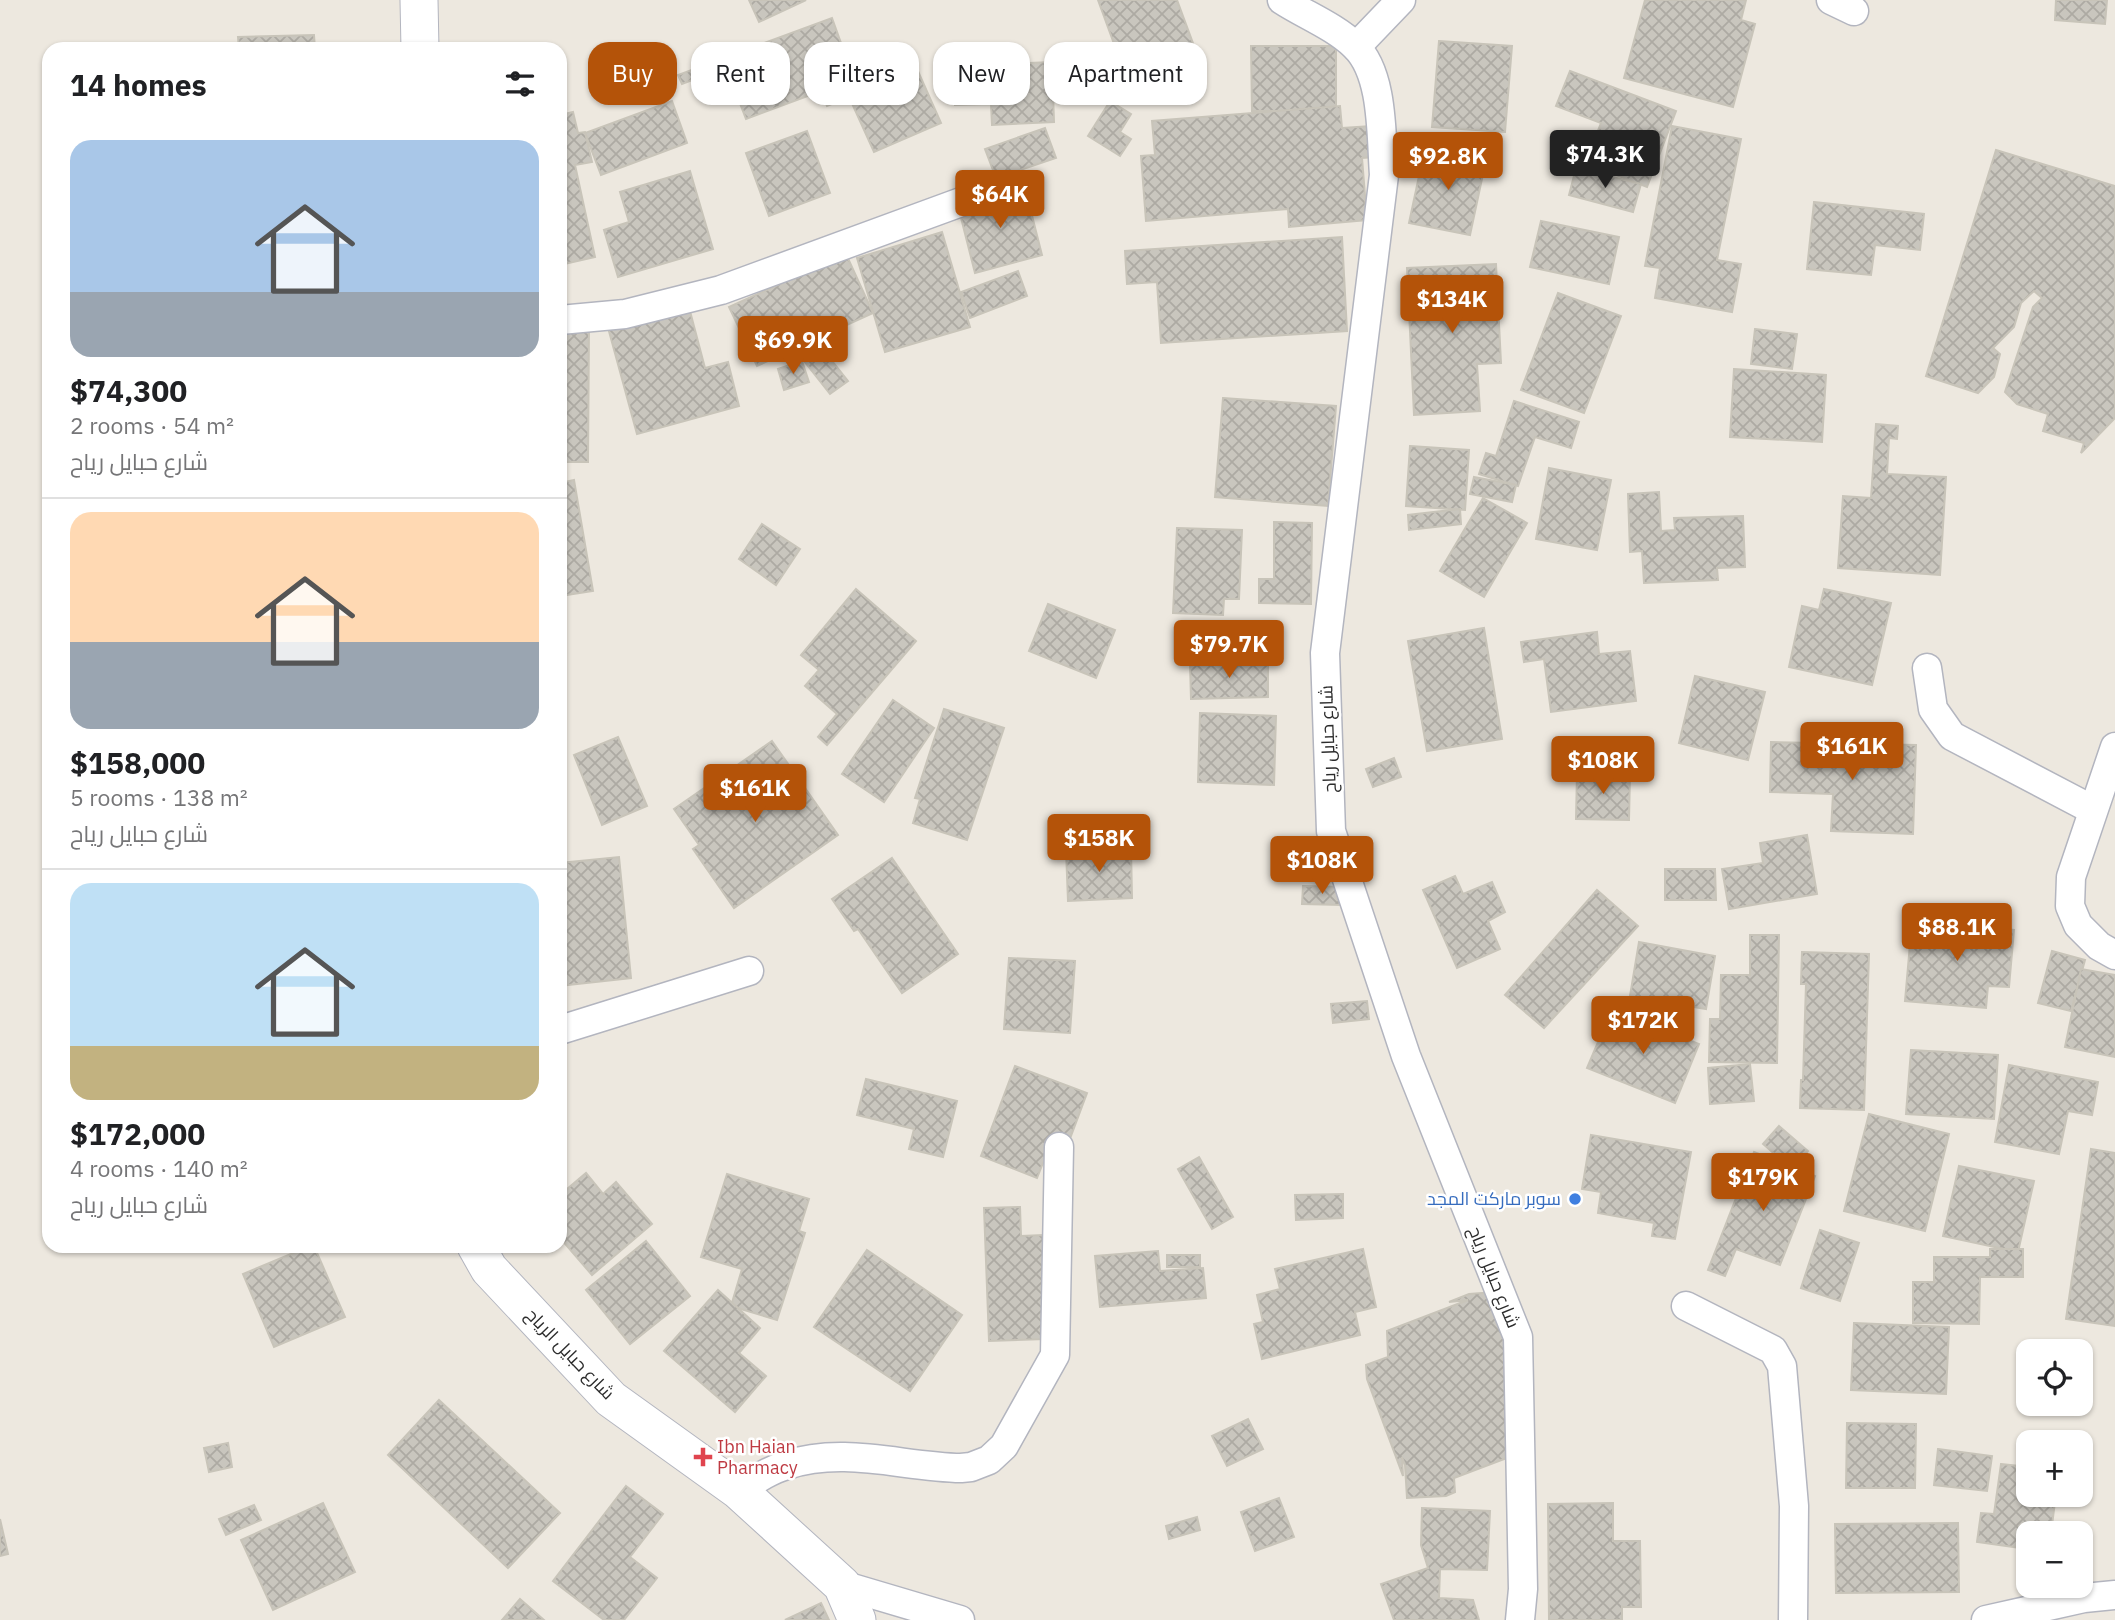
<!DOCTYPE html>
<meta charset="utf-8">
<style>
body{margin:0;font-family:"IBM Plex Sans",Cairo,sans-serif;background:#f2f2f2;color:#202124;height:100vh;display:flex;flex-direction:column;font-size:26px;white-space:nowrap}
*{box-sizing:border-box;margin:0}
p{font-size:23px;color:#757577}
.icon{flex:none;width:38px;height:38px;fill:none;stroke:currentColor;stroke-width:2;stroke-linecap:round;stroke-linejoin:round}
.map{position:relative;flex:1;overflow:hidden}
.details{position:absolute;left:42px;top:42px;width:525px;height:1211px;display:flex;flex-direction:column;background:#fff;border-radius:21px;box-shadow:0 2px 5px #0004}
.details>*{flex:none}
.top-card{position:absolute;left:588px;top:42px;width:665px;height:63px;display:flex;gap:14px}
.fabs{position:absolute;left:2016px;top:1339px;display:grid;gap:14px}
.fabs a{display:grid;place-items:center;width:77px;height:77px;border-radius:14px;background:#fff;box-shadow:0 2px 5px #0004;font-size:35px}
.price{position:absolute;translate:-50% -60px;padding:0 16px;border-radius:7px;background:#b45309;color:#fff;font-size:23px;line-height:46px;filter:drop-shadow(0 2px 4px #0008)}
.price::after{content:'';position:absolute;left:50%;top:42px;width:21px;height:16px;margin-left:-10px;background:inherit;clip-path:polygon(0 0,100% 0,50% 100%)}
.price.selected{background:#222;color:#fff}
ul{padding:0;list-style:none}
li{display:grid;align-content:center;gap:14px;height:371px;padding:0 28px}
li+li{border-top:2px solid #e0e0e0}
li span{display:grid;place-items:center;height:217px;border-radius:21px;color:#555}
li>.icon{margin-inline-start:auto}
span .icon{width:126px;height:126px;fill:#fffc;stroke-width:1}
li b{font-size:30px}
h2{display:flex;justify-content:space-between;align-items:center;height:84px;padding:0 28px;font-size:30px}
.tag{padding:0 24px;border-radius:21px;background:#fff;box-shadow:0 2px 5px #0004;font-size:24px;line-height:63px}
.tag.selected{background:#b45309;color:#fff}
.map>svg:first-child{display:block}
.building{fill:url(#building-cross-hatch);stroke:#c8c4b9;stroke-width:2}
.lines{fill:none;stroke-linecap:round;stroke-linejoin:round}
.minor-casing{stroke:#b3b5bf;stroke-width:31}
.tertiary-casing{stroke:#b3b5bf;stroke-width:39}
.minor{stroke:#fff;stroke-width:28}
.tertiary{stroke:#fff;stroke-width:37}
.shop-dot{fill:#3f7fe0;stroke:#fff;stroke-width:2.5}
.health-dot{fill:#e0444e;stroke:#fff;stroke-width:2.5}
.labels{text-anchor:middle;stroke-width:5;stroke-linejoin:round;paint-order:stroke}
.street-label{font-size:18px;fill:#2c2c2c;stroke:#fff}
.shop-label{font-size:18px;fill:#366cbe;stroke:#fff;text-anchor:end}
.health-label{font-size:18px;fill:#be3a42;stroke:#fff;text-anchor:start}
</style>
<div class="map">
<svg width="2115" height="1620" viewBox="0 0 2115 1620">
<defs>
<pattern id="building-cross-hatch" width="8" height="8" patternUnits="userSpaceOnUse" patternTransform="scale(1.75)"><rect width="8" height="8" fill="#c9c6be"/><path d="M0 0l8 8M0 8l8-8" fill="none" stroke="#adaaa3"/></pattern>
</defs>
<rect width="100%" height="100%" fill="#ede8df"/>
<!-- building -->
<g class="building">
<path d="M749 0H806L759 22Z"/>
<path d="M1098 0H1177L1194 46 1124 71Z"/>
<path d="M1645 0H1746L1741 20 1755 24 1733 107 1624 78Z"/>
<path d="M2056 0H2107L2105 24 2055 20Z"/>
<path d="M832 18 859 93 827 106 821 91 746 119 726 67 682 84 678 75Z"/>
<path d="M314 35 315 49H239L238 37Z"/>
<path d="M1439 41 1512 46 1505 132 1432 127Z"/>
<path d="M1251 46H1336V111H1252Z"/>
<path d="M1052 62 1054 122 992 125 991 104 955 105 953 66Z"/>
<path d="M917 69 941 123 874 152 850 99Z"/>
<path d="M1570 71 1676 111 1647 187 1585 163 1601 123 1556 106Z"/>
<path d="M672 101 687 143 601 175 585 133Z"/>
<path d="M1110 101 1131 114 1120 132 1131 139 1120 156 1088 136Z"/>
<path d="M1340 106 1342 128 1371 126 1374 157 1362 158 1367 220 1289 227 1288 209 1146 221 1141 156 1155 155 1152 121Z"/>
<path d="M573 112 578 133 585 132 592 162 575 165 595 257 560 265V115Z"/>
<path d="M1672 126 1741 139 1717 260 1741 264 1732 312 1655 298 1660 268 1645 266Z"/>
<path d="M1045 128 1056 158 996 178 985 149Z"/>
<path d="M807 131 830 193 769 216 746 153Z"/>
<path d="M1425 148 1486 160 1470 235 1409 223Z"/>
<path d="M1996 150 2115 186V418L2081 453 2084 443 2043 431 2048 414 2017 404 2005 392 2033 307 2042 298 2034 291 2021 303 2014 327 1993 348 2000 354 1994 377 1978 393 1926 376Z"/>
<path d="M1576 168 1641 184 1633 212 1569 195Z"/>
<path d="M690 171 713 249 618 277 604 230 629 222 620 192Z"/>
<path d="M1025 188 1042 255 975 273 958 206Z"/>
<path d="M1814 202 1924 214 1920 250 1875 245 1871 275 1807 269Z"/>
<path d="M1541 221 1619 237 1609 284 1530 267Z"/>
<path d="M942 232 970 327 885 352 857 258Z"/>
<path d="M1342 237 1347 331 1161 343 1157 282 1127 284 1125 251Z"/>
<path d="M846 254 873 313 757 366 729 307Z"/>
<path d="M1496 264 1501 363 1477 364 1480 411 1414 415 1407 268Z"/>
<path d="M1018 271 1027 296 970 318 961 292Z"/>
<path d="M1558 293 1621 316 1584 413 1521 390Z"/>
<path d="M686 296 705 368 728 362 739 406 637 434 607 324Z"/>
<path d="M560 326H589L588 462H560Z"/>
<path d="M1755 329 1797 334 1792 369 1751 364Z"/>
<path d="M821 347 848 381 830 394 804 361Z"/>
<path d="M802 361 809 382 784 390 778 369Z"/>
<path d="M1734 369 1826 375 1822 442 1730 437Z"/>
<path d="M1223 398 1336 406 1328 506 1215 497Z"/>
<path d="M1514 401 1579 422 1571 448 1535 437 1518 486 1479 474 1486 453 1496 456Z"/>
<path d="M1876 424 1898 426 1897 439 1889 438 1887 474 1946 477 1940 575 1838 568 1843 496 1871 498Z"/>
<path d="M1410 446 1469 450 1465 510 1406 506Z"/>
<path d="M1549 468 1611 480 1597 550 1536 539Z"/>
<path d="M1474 477 1516 485 1512 502 1470 494Z"/>
<path d="M574 480 593 591 560 596V483Z"/>
<path d="M1659 492 1661 531 1675 530 1674 518 1743 516 1745 567 1717 568 1718 580 1644 583 1642 551 1630 552 1628 494Z"/>
<path d="M1483 498 1527 523 1484 597 1440 571Z"/>
<path d="M1460 509 1461 524 1409 530 1408 515Z"/>
<path d="M1274 522 1312 523 1311 604 1259 603V579H1274Z"/>
<path d="M762 524 800 549 776 585 739 559Z"/>
<path d="M1177 528 1242 530 1239 599H1224L1223 615 1173 613Z"/>
<path d="M856 589 916 641 827 745 818 737 837 714 805 686 819 670 801 655Z"/>
<path d="M1824 589 1891 603 1872 685 1789 667 1802 606 1819 610Z"/>
<path d="M1048 604 1115 630 1096 678 1029 651Z"/>
<path d="M1484 628 1502 739 1427 751 1408 641Z"/>
<path d="M1597 632 1599 654 1630 651 1636 701 1551 712 1544 659 1524 662 1521 642Z"/>
<path d="M1268 662V697L1191 699 1190 664Z"/>
<path d="M1695 676 1765 692 1748 760 1679 743Z"/>
<path d="M893 700 934 728 884 802 842 774Z"/>
<path d="M944 709 1004 728 967 840 913 823 920 799 915 798Z"/>
<path d="M1200 713 1276 716 1274 785 1198 782Z"/>
<path d="M618 737 647 806 602 825 574 755Z"/>
<path d="M772 741 838 835 734 908 693 849 699 845 674 809Z"/>
<path d="M1771 742 1916 745 1913 834 1831 831 1833 794 1770 792Z"/>
<path d="M1394 758 1401 777 1373 787 1366 769Z"/>
<path d="M1577 773 1630 774 1629 820 1576 819Z"/>
<path d="M1807 835 1817 894 1729 909 1722 869 1763 863 1760 843Z"/>
<path d="M1131 847 1132 898 1068 901 1066 850Z"/>
<path d="M619 857 631 978 560 986V863Z"/>
<path d="M892 858 958 954 902 993 858 929 854 931 832 899Z"/>
<path d="M1665 869H1715L1716 900H1665Z"/>
<path d="M1455 876 1463 894 1492 882 1505 912 1488 921 1500 949 1457 968 1423 890Z"/>
<path d="M1303 886 1343 887 1342 905 1302 904Z"/>
<path d="M1597 890 1638 926 1544 1028 1505 995Z"/>
<path d="M1912 921 2014 930 2009 987 1988 986 1986 1008 1905 1001Z"/>
<path d="M1750 935H1779L1777 1063 1709 1062 1710 1019H1720L1721 975H1750Z"/>
<path d="M1639 942 1715 956 1706 1009 1630 996Z"/>
<path d="M2052 951 2085 960 2071 1011 2038 1003Z"/>
<path d="M1802 952 1869 954 1864 1110 1800 1108 1801 1080H1803L1806 984H1801Z"/>
<path d="M1009 958 1075 961 1070 1033 1004 1029Z"/>
<path d="M2081 969 2115 975V1057L2065 1047Z"/>
<path d="M1367 1001 1369 1019 1333 1023 1331 1004Z"/>
<path d="M1612 1009 1699 1044 1675 1103 1587 1068Z"/>
<path d="M1911 1050 1998 1055 1994 1119 1906 1114Z"/>
<path d="M1750 1064 1754 1101 1710 1104 1708 1068Z"/>
<path d="M2009 1065 2098 1082 2092 1115 2068 1111 2059 1154 1995 1142Z"/>
<path d="M1015 1066 1087 1093 1059 1168 1043 1163 1037 1178 981 1156Z"/>
<path d="M866 1079 957 1101 943 1157 909 1149 914 1129 857 1115Z"/>
<path d="M1869 1114 1949 1134 1925 1231 1844 1211Z"/>
<path d="M1779 1126 1808 1151 1792 1169 1763 1144Z"/>
<path d="M1591 1135 1691 1152 1675 1239 1652 1236 1654 1223 1598 1213 1601 1192 1582 1189Z"/>
<path d="M2091 1149 2115 1153V1326L2066 1319Z"/>
<path d="M1754 1152 1815 1176 1780 1265 1736 1249 1725 1276 1708 1270Z"/>
<path d="M1199 1157 1233 1217 1212 1229 1178 1169Z"/>
<path d="M1959 1166 2034 1181 2018 1252 1943 1236Z"/>
<path d="M586 1173 603 1194 616 1182 652 1224 592 1275 560 1238V1195Z"/>
<path d="M727 1174 809 1199 799 1231 805 1233 777 1320 731 1306 742 1269 701 1257Z"/>
<path d="M1343 1194V1218L1296 1220 1295 1195Z"/>
<path d="M1020 1207 1021 1236 1043 1235 1045 1339 989 1341 984 1208Z"/>
<path d="M1820 1230 1859 1243 1840 1301 1801 1288Z"/>
<path d="M646 1241 690 1296 630 1344 586 1290Z"/>
<path d="M310 1246H314L345 1317 274 1347 243 1274Z"/>
<path d="M1363 1249 1376 1307 1355 1312 1360 1335 1262 1359 1254 1324 1263 1322 1257 1295 1280 1289 1275 1269Z"/>
<path d="M1990 1249H2023V1277H1980L1979 1324 1913 1323V1282H1934V1257H1990Z"/>
<path d="M867 1250 962 1315 910 1391 814 1327Z"/>
<path d="M1158 1251 1160 1271 1203 1268 1206 1298 1100 1307 1095 1256Z"/>
<rect x="1167" y="1255" width="33" height="12"/>
<path d="M718 1290 760 1328 739 1353 766 1376 735 1412 664 1351Z"/>
<path d="M1495 1292 1502 1312 1512 1456 1454 1478 1455 1492 1446 1496 1407 1498 1405 1465 1402 1457 1403 1476 1367 1379 1366 1365 1388 1357 1387 1331 1468 1300 1449 1302 1469 1294Z"/>
<path d="M1854 1323 1949 1327 1946 1394 1851 1390Z"/>
<path d="M439 1400 560 1513 508 1568 388 1455Z"/>
<path d="M1248 1419 1263 1449 1227 1466 1212 1436Z"/>
<path d="M1847 1423 1916 1424 1915 1488H1846Z"/>
<path d="M228 1443 232 1467 209 1472 204 1448Z"/>
<path d="M1938 1449 1992 1456 1987 1491 1934 1485Z"/>
<path d="M2001 1464 2028 1467V1494H2056L2051 1533H2028V1549L1977 1542 1981 1513 1994 1514Z"/>
<path d="M626 1486 663 1514 630 1557 657 1578 624 1620H604L553 1581Z"/>
<path d="M1279 1498 1294 1537 1255 1551 1241 1512Z"/>
<path d="M323 1503 355 1572 273 1610 241 1540Z"/>
<path d="M1613 1503V1541H1640L1641 1607H1622V1620H1549L1548 1504Z"/>
<path d="M254 1505 261 1520 226 1535 219 1519Z"/>
<path d="M1422 1508 1490 1511 1487 1570 1440 1569 1439 1598 1473 1600 1479 1620H1394L1381 1584 1428 1568 1421 1545Z"/>
<path d="M1197 1517 1200 1530 1169 1539 1166 1526Z"/>
<path d="M0 1519 8 1554 0 1556Z"/>
<path d="M1958 1523 1959 1592 1836 1593 1835 1524Z"/>
<path d="M520 1599 544 1620H502Z"/>
<path d="M821 1603 829 1620H785Z"/>
</g>
<g class="lines">
<defs>
<g id="minor">
<path d="M1282 0C1305 15 1334 26 1355 46 1384 74 1381 136 1384 175L1325 653 1331 831 1406 1056 1518 1337 1523 1589 1520 1620"/>
<path d="M1831 0 1854 11"/>
<path d="M1356 47 1401 0"/>
<path d="M560 320 625 314 721 290 972 198"/>
<path d="M1927 668 1933 709 1952 736 2093 810"/>
<path d="M2115 747 2071 877 2070 906 2078 925 2099 946 2115 955"/>
<path d="M560 1030 749 971"/>
<path d="M1686 1306 1773 1350 1782 1366 1794 1506 1793 1620"/>
<path d="M739 1491C754 1481 769 1470 787 1465 844 1446 903 1467 961 1468L971 1467 989 1460 1004 1446 1055 1355 1059 1147"/>
<path d="M842 1585 960 1620"/>
<path d="M1986 1620 2084 1598 2115 1595"/>
</g>
<g id="tertiary">
<path d="M419 0 420 49"/>
<path d="M476 1246 489 1269 611 1399 739 1491 842 1585 857 1620"/>
</g>
</defs>
<!-- minor casing -->
<use href="#minor" class="minor-casing"/>
<!-- tertiary casing -->
<use href="#tertiary" class="tertiary-casing"/>
<!-- minor -->
<use href="#minor" class="minor"/>
<!-- tertiary -->
<use href="#tertiary" class="tertiary"/>
</g>
<!-- markers -->
<circle class="shop-dot" cx="1575" cy="1199" r="7"/>
<path class="health-dot" d="M699.5 1446.5h7v7h7v7h-7v7h-7v-7h-7v-7h7z"/>
<g class="labels">
<!-- street labels -->
<g class="street-label">
<text transform="translate(1328 739) rotate(-92)" y="6">شارع حبايل رياح</text>
<text transform="translate(1494 1277) rotate(68)" y="6">شارع حبايل رياح</text>
<text transform="translate(570 1354) rotate(46)" y="6">شارع حبايل الرياح</text>
</g>
<!-- shop labels -->
<g class="shop-label">
<text x="1561" y="1205">سوبر ماركت المجد</text>
</g>
<!-- health labels -->
<g class="health-label">
<text x="717" y="1453">Ibn Haian<tspan x="717" dy="21">Pharmacy</tspan></text>
</g>
</g>
</svg>
<div class="fabs">
<a><svg class="icon" aria-label="locate" viewBox="0 0 24 24"><circle cx="12" cy="12" r="6"/><path d="M12 2v4M12 18v4M2 12h4M18 12h4"/></svg></a>
<a>+</a>
<a>−</a>
</div>
<b class="price selected" style="left:1605px;top:190px">$74.3K</b>
<b class="price" style="left:1448px;top:192px">$92.8K</b>
<b class="price" style="left:1000px;top:230px">$64K</b>
<b class="price" style="left:1452px;top:335px">$134K</b>
<b class="price" style="left:793px;top:376px">$69.9K</b>
<b class="price" style="left:1229px;top:680px">$79.7K</b>
<b class="price" style="left:1852px;top:782px">$161K</b>
<b class="price" style="left:1603px;top:796px">$108K</b>
<b class="price" style="left:755px;top:824px">$161K</b>
<b class="price" style="left:1099px;top:874px">$158K</b>
<b class="price" style="left:1322px;top:896px">$108K</b>
<b class="price" style="left:1957px;top:963px">$88.1K</b>
<b class="price" style="left:1643px;top:1056px">$172K</b>
<b class="price" style="left:1763px;top:1213px">$179K</b>
<div class="top-card">
<a class="tag selected">Buy</a>
<a class="tag">Rent</a>
<a class="tag">Filters</a>
<a class="tag">New</a>
<a class="tag">Apartment</a>
</div>
<section class="details">
<h2>14 homes<svg class="icon" aria-label="filters" viewBox="0 0 24 24"><path d="M4 7h16M4 17h16"/><circle cx="9" cy="7" r="2"/><circle cx="15" cy="17" r="2"/></svg></h2>
<ul>
<li><span style="background:linear-gradient(#a9c7e8 70%,#9aa5b1 0)"><svg class="icon" aria-label="home" viewBox="0 0 24 24"><path d="M3 11l9-7 9 7M6 9v11h12V9"/></svg></span><div><b>$74,300</b><p>2 rooms · 54 m²</p><p>شارع حبايل رياح</p></div></li>
<li><span style="background:linear-gradient(#ffd9b3 60%,#9aa5b1 0)"><svg class="icon" aria-label="home" viewBox="0 0 24 24"><path d="M3 11l9-7 9 7M6 9v11h12V9"/></svg></span><div><b>$158,000</b><p>5 rooms · 138 m²</p><p>شارع حبايل رياح</p></div></li>
<li><span style="background:linear-gradient(#bfe0f5 75%,#c2b280 0)"><svg class="icon" aria-label="home" viewBox="0 0 24 24"><path d="M3 11l9-7 9 7M6 9v11h12V9"/></svg></span><div><b>$172,000</b><p>4 rooms · 140 m²</p><p>شارع حبايل رياح</p></div></li>
</ul>
</section>
</div>
